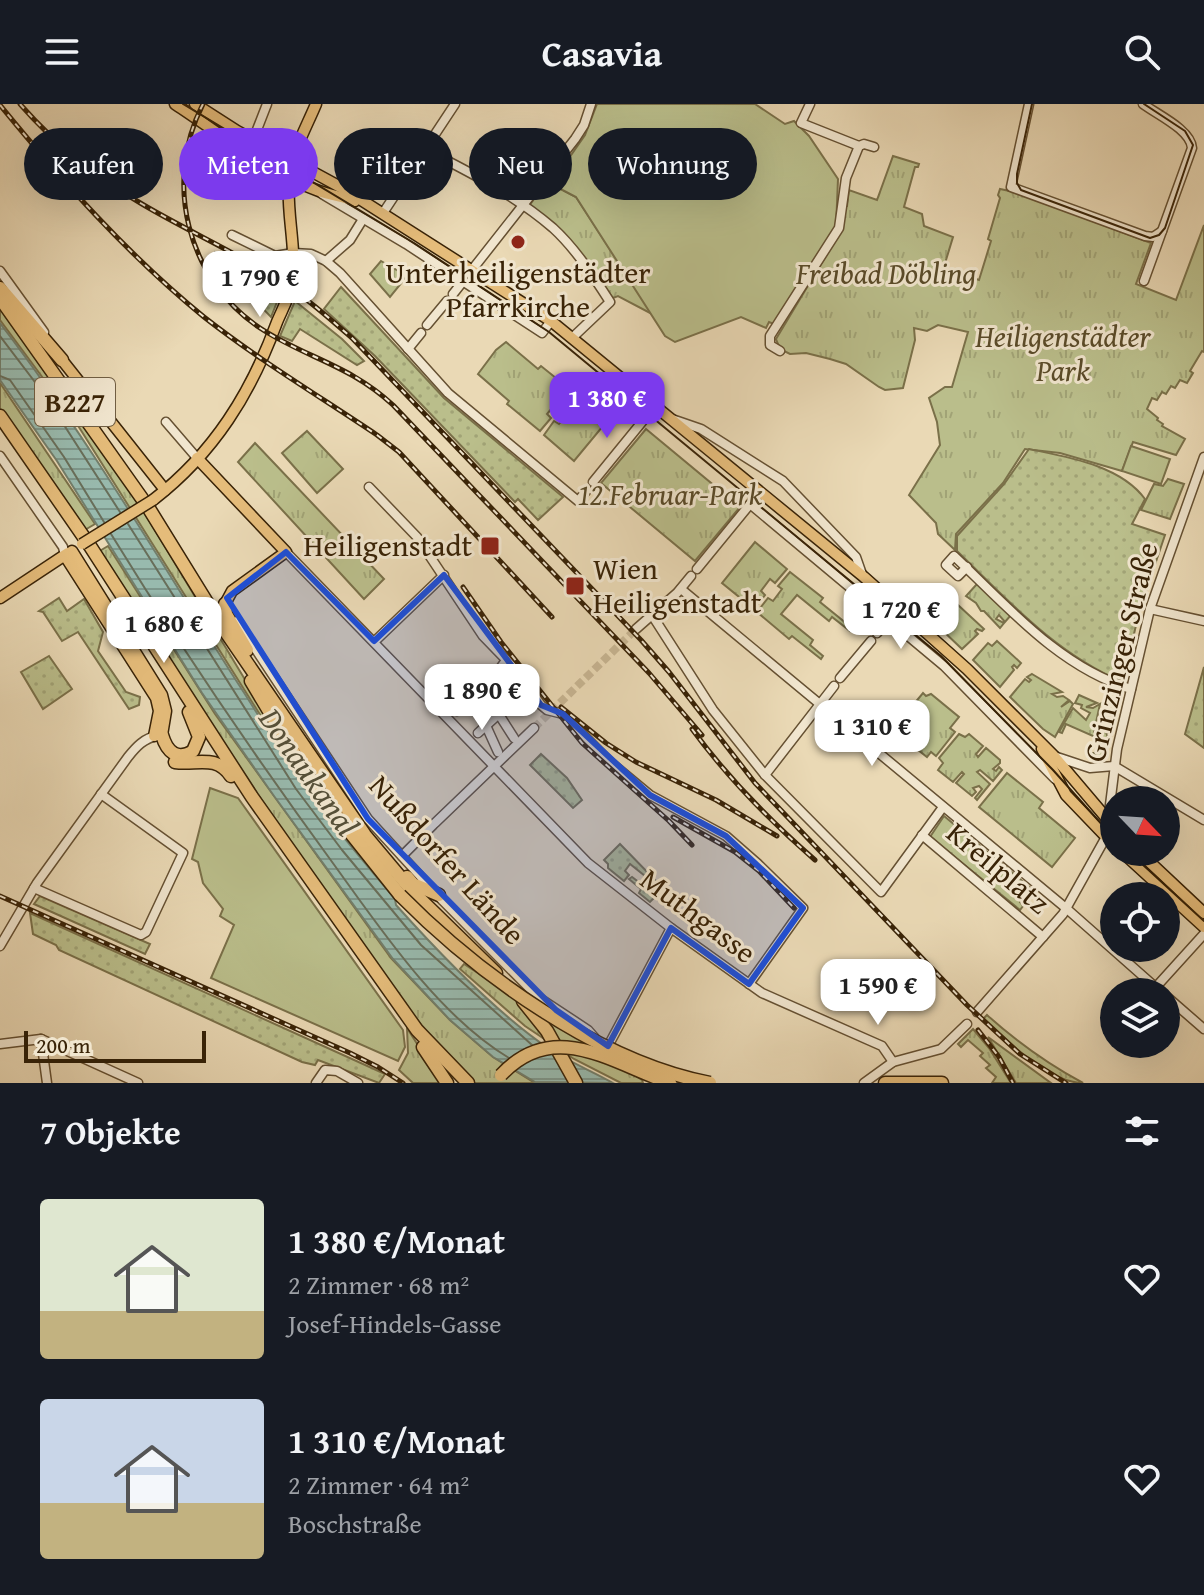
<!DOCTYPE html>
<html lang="de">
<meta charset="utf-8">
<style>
body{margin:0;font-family:"Gentium Book Plus",serif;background:#20242c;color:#f1f3f6;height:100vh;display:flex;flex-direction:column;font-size:30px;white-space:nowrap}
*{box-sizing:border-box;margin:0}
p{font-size:26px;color:#9ea1a6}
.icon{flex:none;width:44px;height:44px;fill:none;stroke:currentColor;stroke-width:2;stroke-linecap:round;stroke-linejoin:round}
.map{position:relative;height:979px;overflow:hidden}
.details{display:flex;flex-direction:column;background:#171b24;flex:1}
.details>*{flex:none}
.banner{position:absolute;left:24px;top:24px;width:800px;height:72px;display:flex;gap:16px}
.needle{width:52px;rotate:115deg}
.fabs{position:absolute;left:1100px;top:682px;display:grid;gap:16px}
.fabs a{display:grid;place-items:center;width:80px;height:80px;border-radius:50%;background:#171b24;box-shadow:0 8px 32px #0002;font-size:40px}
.scale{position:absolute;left:24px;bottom:20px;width:182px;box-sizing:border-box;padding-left:8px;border:4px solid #392307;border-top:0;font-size:22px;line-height:28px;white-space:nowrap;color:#392307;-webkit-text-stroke:6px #f1e6cf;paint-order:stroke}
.price{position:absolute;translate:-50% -68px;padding:0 18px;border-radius:16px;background:#fff;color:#222;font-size:26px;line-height:52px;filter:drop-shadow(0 2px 4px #0008)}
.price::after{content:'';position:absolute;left:50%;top:48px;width:24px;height:18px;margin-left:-12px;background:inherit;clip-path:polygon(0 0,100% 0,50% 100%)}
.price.current{background:#7c3aed;color:#fff}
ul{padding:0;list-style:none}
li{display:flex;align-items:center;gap:24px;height:200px;padding:0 40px}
li span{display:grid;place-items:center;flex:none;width:224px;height:160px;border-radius:8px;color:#555}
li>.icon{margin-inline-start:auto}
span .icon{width:96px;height:96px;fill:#fffc;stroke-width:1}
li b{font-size:34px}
h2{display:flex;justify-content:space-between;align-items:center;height:96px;padding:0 40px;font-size:34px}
.pill{padding:0 28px;border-radius:36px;background:#171b24;box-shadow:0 8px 32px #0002;font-size:28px;line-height:72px}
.pill.current{background:#7c3aed;color:#fff}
header{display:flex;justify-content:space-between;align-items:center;height:104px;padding:0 40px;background:#171b24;font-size:36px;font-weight:700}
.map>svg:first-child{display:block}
.grass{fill:url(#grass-tufts);stroke:#7a7049;stroke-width:2}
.garden{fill:url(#garden-dots);stroke:#7a7049;stroke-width:2}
.pitch{fill:#babe8b;stroke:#7a7049;stroke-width:2}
.water{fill:url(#water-rules);stroke:#727e6b;stroke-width:2}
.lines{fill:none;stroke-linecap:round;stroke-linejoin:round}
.shore{stroke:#686e5a;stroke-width:2}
.minor-tunnel{stroke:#c7b592;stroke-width:8;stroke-dasharray:8 4;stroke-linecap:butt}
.minor-casing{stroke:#655032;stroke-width:11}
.major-casing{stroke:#392307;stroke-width:13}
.highway-casing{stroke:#392307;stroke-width:15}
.minor{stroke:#f1e6cf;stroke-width:8}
.major{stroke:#e5bc7a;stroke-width:10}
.highway{stroke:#e5bc7a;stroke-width:12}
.tram{stroke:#392307;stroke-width:2}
.rail-casing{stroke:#392307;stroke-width:5}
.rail{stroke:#f1e6cf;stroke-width:2;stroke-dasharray:6;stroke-linecap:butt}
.major-bridge-casing{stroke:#392307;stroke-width:13;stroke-linecap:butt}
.highway-bridge-casing{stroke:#392307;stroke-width:15;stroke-linecap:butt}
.major-bridge{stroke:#e5bc7a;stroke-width:10}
.highway-bridge{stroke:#e5bc7a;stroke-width:12}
.marked{fill:#1d4ed8;fill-opacity:0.2;stroke:#1d4ed8;stroke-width:6;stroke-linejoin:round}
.poi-dot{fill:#8f2418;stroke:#f1e6cf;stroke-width:3}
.labels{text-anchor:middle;stroke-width:6;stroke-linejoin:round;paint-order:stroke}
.shield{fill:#f1e6cf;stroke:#705e43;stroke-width:2}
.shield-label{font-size:28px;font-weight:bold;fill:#392307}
.poi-label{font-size:30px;fill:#392307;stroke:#f1e6cf}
.park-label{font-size:30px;font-style:italic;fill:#594a28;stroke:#f1e6cf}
.street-label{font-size:30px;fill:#392307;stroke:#f1e6cf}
.water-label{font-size:32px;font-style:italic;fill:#565039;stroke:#f1e6cf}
</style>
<header><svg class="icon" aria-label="menu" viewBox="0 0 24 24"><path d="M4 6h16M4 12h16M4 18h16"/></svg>Casavia<svg class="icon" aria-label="search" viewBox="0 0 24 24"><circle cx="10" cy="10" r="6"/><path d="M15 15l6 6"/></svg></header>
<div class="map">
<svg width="1204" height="979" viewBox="0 0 1204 979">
<defs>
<pattern id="grass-tufts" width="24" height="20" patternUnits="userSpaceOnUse" patternTransform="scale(2)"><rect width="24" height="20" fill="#babe8b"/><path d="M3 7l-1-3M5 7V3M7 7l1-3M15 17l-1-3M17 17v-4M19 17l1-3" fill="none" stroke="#a1a376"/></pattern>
<pattern id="garden-dots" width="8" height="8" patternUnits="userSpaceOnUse" patternTransform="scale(2)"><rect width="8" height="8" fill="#babe8b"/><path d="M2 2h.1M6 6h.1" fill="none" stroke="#a1a376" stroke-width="1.8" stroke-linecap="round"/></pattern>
<pattern id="water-rules" width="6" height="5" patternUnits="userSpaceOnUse" patternTransform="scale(2)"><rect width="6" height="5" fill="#98baae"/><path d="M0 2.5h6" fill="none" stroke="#7d978c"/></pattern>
</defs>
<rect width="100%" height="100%" fill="#ead9b5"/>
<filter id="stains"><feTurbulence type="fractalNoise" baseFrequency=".0025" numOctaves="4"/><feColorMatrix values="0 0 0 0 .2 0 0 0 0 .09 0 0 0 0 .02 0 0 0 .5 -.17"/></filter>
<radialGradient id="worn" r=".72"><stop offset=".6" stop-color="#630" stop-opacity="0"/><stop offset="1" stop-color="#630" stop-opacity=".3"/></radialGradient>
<!-- grass -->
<g class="grass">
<path d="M893 52 919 60 918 63H915L904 103 922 110 924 122 953 133 946 156 947 165 979 176 991 137 988 135 1000 94 998 91 1000 85 1019 89 1151 139 1136 180 1176 196 1204 121V248L1202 247 1190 267 1193 269 1187 279 1180 276 1175 284 1171 282 1166 290 1162 288 1157 296 1152 294 1147 305 1158 314 1157 316 1163 320 1162 322 1185 335 1176 351 1133 338 1122 367 1060 349 1025 345 1003 379 956 430 955 446 938 430 936 419 909 391 940 341 937 318 929 294 945 283H952L968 228 938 221 927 227 914 224 915 236 903 284 885 286 879 283 846 260 830 255 806 249 790 250 780 245 776 235 842 125 844 102H847L849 86 877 96Z"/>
<path d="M551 80 576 93 652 210 618 192 613 194 571 139 528 103 545 81Z"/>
<path d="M381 157 407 172 390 193 370 170Z"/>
<path d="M0 203 135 393 285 642 281 644 77 320 0 216Z"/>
<path d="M506 238 538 265 541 262 572 287 562 302 557 298 547 310 551 314 540 327 507 300 509 297 478 270 496 246Z"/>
<path d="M0 279 95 420 83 427 0 307Z"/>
<path d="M575 291 608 316 574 357 544 331 554 317 559 320 569 308 565 304Z"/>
<path d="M646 325 740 403 695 457 601 379Z"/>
<path d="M307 327 343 365 317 389 282 349Z"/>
<path d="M255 339 384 475 364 495 238 358Z"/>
<path d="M1168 375 1184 380 1170 415 1141 406 1154 380 1163 382Z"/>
<path d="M755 438 787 465 775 479 770 475 761 487 765 491 754 505 722 479Z"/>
<path d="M108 442 215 610 391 854 450 916 493 953 535 979H473C414 920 368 850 321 782 244 672 171 560 98 448Z"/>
<path d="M790 468 823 494 820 498 852 524 850 527 832 513 829 517 797 491 781 510 813 536 810 541 823 552 821 555 792 532 789 535 757 508 768 494 773 497 782 485 778 482Z"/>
<path d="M977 480 1011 511 1005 518 999 511 996 515 1004 519 1000 524 984 507H981L976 499 966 492Z"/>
<path d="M958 501 984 525 982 527 977 525 975 527 978 530 962 545 941 525 945 521 941 518 951 507 955 510 957 507 954 504Z"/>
<path d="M997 537 1021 559 1017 564 1014 561 1012 563 1014 566 1000 583 973 556 988 539 992 542Z"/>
<path d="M1032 570 1062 588 1052 590 1057 593 1063 592 1069 596 1061 603 1070 597 1073 600 1055 633 1043 625 1010 593 1025 575 1029 578 1031 576 1027 573Z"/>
<path d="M923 589 926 592 931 590 959 613 950 624 955 628 936 652 931 648 927 653 898 630 904 623 899 618Z"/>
<path d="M1079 591 1097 599 1086 603 1093 604 1100 600 1094 628 1103 630 1105 624 1107 631 1109 625 1112 626 1104 654 1089 649H1095L1100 635 1066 620 1062 629 1059 628 1073 604 1086 616 1090 609 1081 604 1082 601 1075 599Z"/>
<path d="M959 630 965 633 969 630 983 642 976 650 978 653 986 644 1000 656V659L993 665 996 667 999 663 1002 666 993 677 980 666 977 668 990 680 977 696 975 694 982 685 979 682 973 684 976 688 972 692 956 679 964 670 962 668 953 678 938 666 943 659 939 654Z"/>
<path d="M1007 669 1043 698 1039 704 1075 734 1052 763 979 703Z"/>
<path d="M944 712 1032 785 1020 798 1023 802 1020 806 930 733Z"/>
<path d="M464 860 642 976 643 979H621L574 955 525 922 460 865Z"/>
<path d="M987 911C1017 938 1048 960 1083 979 1049 979 1008 937 983 915Z"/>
<path d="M407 924 442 979H413L399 966 408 949Z"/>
<path d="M973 925 989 944 1011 979H992L996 973 986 964 990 961 980 952 983 949 968 936 961 943 958 940Z"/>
<path d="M988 933 1051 979H1016Z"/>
</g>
<!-- garden -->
<g class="garden">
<path d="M215 148 281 188 271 213 212 152Z"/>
<path d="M341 183 444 294 563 393 538 416 518 395 515 398 375 252 324 205Z"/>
<path d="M295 197 342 235 364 257 357 261 300 225 292 237 280 232Z"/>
<path d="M1029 345C1067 353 1120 361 1145 395L1132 420 1165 431 1139 508 1123 578C1056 550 1008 496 957 447V432L1004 380Z"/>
<path d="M59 494 67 507 84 495 103 528 98 547 126 588 140 593 139 601 129 605 78 528 62 537 43 508 39 507Z"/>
<path d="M49 552 72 585 43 605 21 568Z"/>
<path d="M1204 563V644L1185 630Z"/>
<path d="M541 650 567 674 582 696 573 704 530 661Z"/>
<path d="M620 740 656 777 653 780 660 788 650 798 639 789 641 785 629 775 632 773 640 779 645 772 630 760 625 767 629 771 624 777 608 764V760L604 756Z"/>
<path d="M40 792 150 840 145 850 34 800Z"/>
<path d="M30 809 385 970 379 979 318 956 315 961 302 958 59 846 56 841 33 830Z"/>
</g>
<!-- pitch -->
<g class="pitch">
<path d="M597 0H755L785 20 794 17 809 32 838 75 836 123 774 220 769 218 766 224 741 213 675 238 665 232 576 93 551 80 585 31Z"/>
<path d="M1131 342 1170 355 1161 380 1122 367Z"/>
<path d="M210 684 238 694 403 926 405 943 398 957 211 874 234 821 220 812 223 805 203 779 198 758 192 755Z"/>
</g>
<!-- water -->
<path class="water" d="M0 219C89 335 162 461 241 584 262 616 281 650 303 681 332 721 364 758 395 795L396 801C439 849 495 908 548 944 569 958 592 967 613 979L535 978 493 953 450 916 393 855 274 692 202 589 57 357 0 276Z"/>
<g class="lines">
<!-- shore -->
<g class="shore">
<path d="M0 232 44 290 120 408"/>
<path d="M0 272 10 276 64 353 104 418"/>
<path d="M128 420 296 685 342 746 421 841 532 941"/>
<path d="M111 430C181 544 256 654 335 762 382 827 439 912 509 954"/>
</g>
<!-- minor-tunnel -->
<path class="minor-tunnel" d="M534 624 636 525"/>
<defs>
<g id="minor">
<path d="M810 0 801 19 859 42 864 40 874 43"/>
<path d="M1029 0 1011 83 1145 132 1153 133 1162 127"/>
<path d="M1143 0C1158 11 1191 26 1192 44L1144 177"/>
<path d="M253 36 267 0"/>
<path d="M426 46C470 68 516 92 553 124 575 144 594 173 610 198L572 234"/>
<path d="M322 90 406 140 542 229 551 217"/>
<path d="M383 109 455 0"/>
<path d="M232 131 275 152 293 149 311 150 326 157 340 169 448 289 578 397 587 386"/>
<path d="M326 157 350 136 363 115"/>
<path d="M0 167 44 228"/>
<path d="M453 190 575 35 584 21 591 0"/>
<path d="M427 221 447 197"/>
<path d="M408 245 421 229"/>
<path d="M780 247 770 241V232L839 124 846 74 859 42"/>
<path d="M672 315 701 325 783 377 856 453 863 473"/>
<path d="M166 318 197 354"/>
<path d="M0 352 63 443 65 452"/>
<path d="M593 378 655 302"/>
<path d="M369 383 417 433 483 532 518 568 541 601 547 606 563 610 609 657 650 691 726 732 758 760 803 804 749 880"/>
<path d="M750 400 944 562 1055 675"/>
<path d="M286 448 588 759 671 824 762 889 882 942 893 958"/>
<path d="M967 463 958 472 946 461 954 452C1007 502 1059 563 1131 585"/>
<path d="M697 465 760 388"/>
<path d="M681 485 1067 805 1161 888"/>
<path d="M1150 505 1204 517"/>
<path d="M652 511 713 606 765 671 881 788 943 703"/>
<path d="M237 517 368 715 443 797 538 893 588 926 595 934"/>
<path d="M636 525 677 489 691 472"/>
<path d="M877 529 899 504"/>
<path d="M375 537 444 471"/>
<path d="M504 569 502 574 515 577"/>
<path d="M840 574 871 537"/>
<path d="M482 584 514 634"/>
<path d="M486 590 502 574"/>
<path d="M473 593 498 648"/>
<path d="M457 607 494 573 504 559"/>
<path d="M478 629 501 608"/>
<path d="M1057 653 1090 664 1114 662 1204 716"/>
<path d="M765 671 834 582"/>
<path d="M435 719 534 624"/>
<path d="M922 731 1043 833"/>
<path d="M402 752 433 721"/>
<path d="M34 784 141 831 146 828 183 749 101 690"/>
<path d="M0 842 37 779 128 653C136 643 144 634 157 632"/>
<path d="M1156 883 1204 830"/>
<path d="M1166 892 1204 925"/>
<path d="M977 908 1063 810 1106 733 1117 645 1150 505 1204 353"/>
<path d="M41 935 47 979"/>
<path d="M0 940 41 935 138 979"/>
<path d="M606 946 671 824"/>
<path d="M316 979 325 966 337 967 358 979"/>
<path d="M864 979 893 958 941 945 967 920"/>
</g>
<g id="major">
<path d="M175 0C218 28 270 70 319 87 330 91 343 93 355 97"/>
<path d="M195 0 237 27 344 85 551 217 864 473 967 565 1053 651 1114 723"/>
<path d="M62 256 165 386"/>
<path d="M197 354 286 448 232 487 225 500"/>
<path d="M153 396C214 349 251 289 277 218 282 206 290 192 292 178 297 144 286 109 289 74 292 48 306 24 316 0"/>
<path d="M72 447 162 591 166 607 162 631"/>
<path d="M65 452 156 594 159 607 154 632"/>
<path d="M0 494 68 449"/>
<path d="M1042 645 1066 691 1114 741"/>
<path d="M1122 748 1204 823"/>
<path d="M1139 748 1204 809"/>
</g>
<g id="highway">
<path d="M0 184 62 256"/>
<path d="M0 194 148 403 219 518 365 731 412 787 496 869"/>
<path d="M0 312 90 442 252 693 417 926 468 979"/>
<path d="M225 500 226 510 247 546"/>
<path d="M251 577 317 687 400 791"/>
<path d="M162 631C167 648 177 657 193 647L199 633 189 608"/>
<path d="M175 658C197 661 216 650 231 672"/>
<path d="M407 773 413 780 439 791"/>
<path d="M523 897 547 927 576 979"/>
<path d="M423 943 447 979"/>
<path d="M885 979H942"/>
</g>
</defs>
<!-- minor casing -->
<use href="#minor" class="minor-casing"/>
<!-- major casing -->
<use href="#major" class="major-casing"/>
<!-- highway casing -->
<use href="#highway" class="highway-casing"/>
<!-- minor -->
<use href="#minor" class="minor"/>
<!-- major -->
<use href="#major" class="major"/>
<!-- highway -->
<use href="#highway" class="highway"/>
<!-- tram -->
<g class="tram">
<path d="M183 0 414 139 549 228 941 552 1053 666 1114 734"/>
<path d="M1032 0 1017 70V79L1021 86 1150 134 1159 131 1165 124 1193 41 1185 27 1144 0"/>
<path d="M1129 748 1204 817"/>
</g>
<defs>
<g id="rail">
<path d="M20 0C55 40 96 73 142 100 186 126 233 147 276 174 303 191 328 213 352 234L641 536 669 568 755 679 967 901 1020 950 1066 979"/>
<path d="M203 0C163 78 187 175 260 224 306 254 350 261 393 301L649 569 702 631"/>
<path d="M0 1C62 77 128 151 204 213 259 256 319 292 377 331L399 348 552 513"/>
<path d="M463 483 501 538 582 639 669 717 692 741"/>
<path d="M561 603 606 639 636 658 716 696 777 732"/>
<path d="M692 625C728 674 769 716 815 756"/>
<path d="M673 713 735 748 759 767 794 804"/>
<path d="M0 792 350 949 378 963 403 979"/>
<path d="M978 926 999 953 1013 979"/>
</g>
</defs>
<!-- rail casing -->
<use href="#rail" class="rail-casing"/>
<!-- rail -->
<use href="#rail" class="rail"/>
<defs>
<path id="major-bridge" d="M82 440 153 396"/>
<g id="highway-bridge">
<path d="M400 791C478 870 599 958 710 979"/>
<path d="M501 971C554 914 612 959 670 979"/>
</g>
</defs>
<!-- major-bridge casing -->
<use href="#major-bridge" class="major-bridge-casing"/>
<!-- highway-bridge casing -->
<use href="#highway-bridge" class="highway-bridge-casing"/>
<!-- major-bridge -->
<use href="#major-bridge" class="major-bridge"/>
<!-- highway-bridge -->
<use href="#highway-bridge" class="highway-bridge"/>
</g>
<!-- marked area -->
<path class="marked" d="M286 448 374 537 444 471 541 601 563 610 650 691 726 732 803 804 749 880 671 824 608 942 556 906 368 715 227 494Z"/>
<!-- markers -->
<g class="poi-dot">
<circle cx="518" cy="138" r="8"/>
<rect x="480" y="432" width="20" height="20" rx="4"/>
<rect x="565" y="472" width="20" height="20" rx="4"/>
</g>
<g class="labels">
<!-- shield labels -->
<rect class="shield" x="35" y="274" width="80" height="48" rx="6"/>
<g class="shield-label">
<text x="75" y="308">B227</text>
</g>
<!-- poi labels -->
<g class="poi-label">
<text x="518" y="179">Unterheiligenstädter<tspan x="518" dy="34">Pfarrkirche</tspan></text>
<text x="472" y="452" text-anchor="end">Heiligenstadt</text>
<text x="593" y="475" text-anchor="start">Wien<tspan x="593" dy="34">Heiligenstadt</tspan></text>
</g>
<!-- park labels -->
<g class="park-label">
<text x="886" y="180">Freibad Döbling</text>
<text x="1063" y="243">Heiligenstädter<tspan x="1063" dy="34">Park</tspan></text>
<text x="670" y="401">12.Februar-Park</text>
</g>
<!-- street labels -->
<g class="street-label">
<text transform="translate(1121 548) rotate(-76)" y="10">Grinzinger Straße</text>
<text transform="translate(447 756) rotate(48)" y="10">Nußdorfer Lände</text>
<text transform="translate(998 764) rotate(40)" y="10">Kreilplatz</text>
<text transform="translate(698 812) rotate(37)" y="10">Muthgasse</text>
</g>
<!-- water labels -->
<g class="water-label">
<text transform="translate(309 668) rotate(55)" y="11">Donaukanal</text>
</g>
</g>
<rect width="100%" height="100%" filter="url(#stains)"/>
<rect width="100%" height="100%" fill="url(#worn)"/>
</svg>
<div class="fabs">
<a><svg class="needle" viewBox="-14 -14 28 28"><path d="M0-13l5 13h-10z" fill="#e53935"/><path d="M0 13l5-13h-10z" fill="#9ea1a6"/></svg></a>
<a><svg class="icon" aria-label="locate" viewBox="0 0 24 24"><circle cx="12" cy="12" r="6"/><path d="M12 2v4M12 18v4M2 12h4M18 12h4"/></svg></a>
<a><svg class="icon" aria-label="layers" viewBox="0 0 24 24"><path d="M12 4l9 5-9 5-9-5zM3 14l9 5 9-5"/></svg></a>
</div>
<div class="scale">200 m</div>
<b class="price" style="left:260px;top:215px">1 790 €</b>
<b class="price current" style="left:607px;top:336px">1 380 €</b>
<b class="price" style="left:901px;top:547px">1 720 €</b>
<b class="price" style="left:164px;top:561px">1 680 €</b>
<b class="price" style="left:482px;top:628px">1 890 €</b>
<b class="price" style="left:872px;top:664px">1 310 €</b>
<b class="price" style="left:878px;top:923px">1 590 €</b>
<div class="banner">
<a class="pill">Kaufen</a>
<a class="pill current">Mieten</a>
<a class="pill">Filter</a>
<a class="pill">Neu</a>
<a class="pill">Wohnung</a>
</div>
</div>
<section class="details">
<h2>7 Objekte<svg class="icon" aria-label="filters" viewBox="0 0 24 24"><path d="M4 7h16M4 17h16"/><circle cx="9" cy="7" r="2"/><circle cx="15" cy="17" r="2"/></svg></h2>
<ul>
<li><span style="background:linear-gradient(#dfe7d0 70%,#c2b280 0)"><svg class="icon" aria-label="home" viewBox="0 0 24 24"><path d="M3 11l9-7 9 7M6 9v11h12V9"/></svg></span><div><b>1 380 €/Monat</b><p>2 Zimmer · 68 m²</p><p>Josef-Hindels-Gasse</p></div><svg class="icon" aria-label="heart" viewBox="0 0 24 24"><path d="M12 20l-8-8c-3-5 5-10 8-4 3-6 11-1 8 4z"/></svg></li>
<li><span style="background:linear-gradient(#c9d6e8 65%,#c2b280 0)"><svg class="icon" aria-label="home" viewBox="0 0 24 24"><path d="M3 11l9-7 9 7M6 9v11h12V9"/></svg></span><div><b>1 310 €/Monat</b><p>2 Zimmer · 64 m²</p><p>Boschstraße</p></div><svg class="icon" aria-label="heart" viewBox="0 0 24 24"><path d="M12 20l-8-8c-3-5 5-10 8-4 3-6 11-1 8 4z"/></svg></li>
</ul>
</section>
